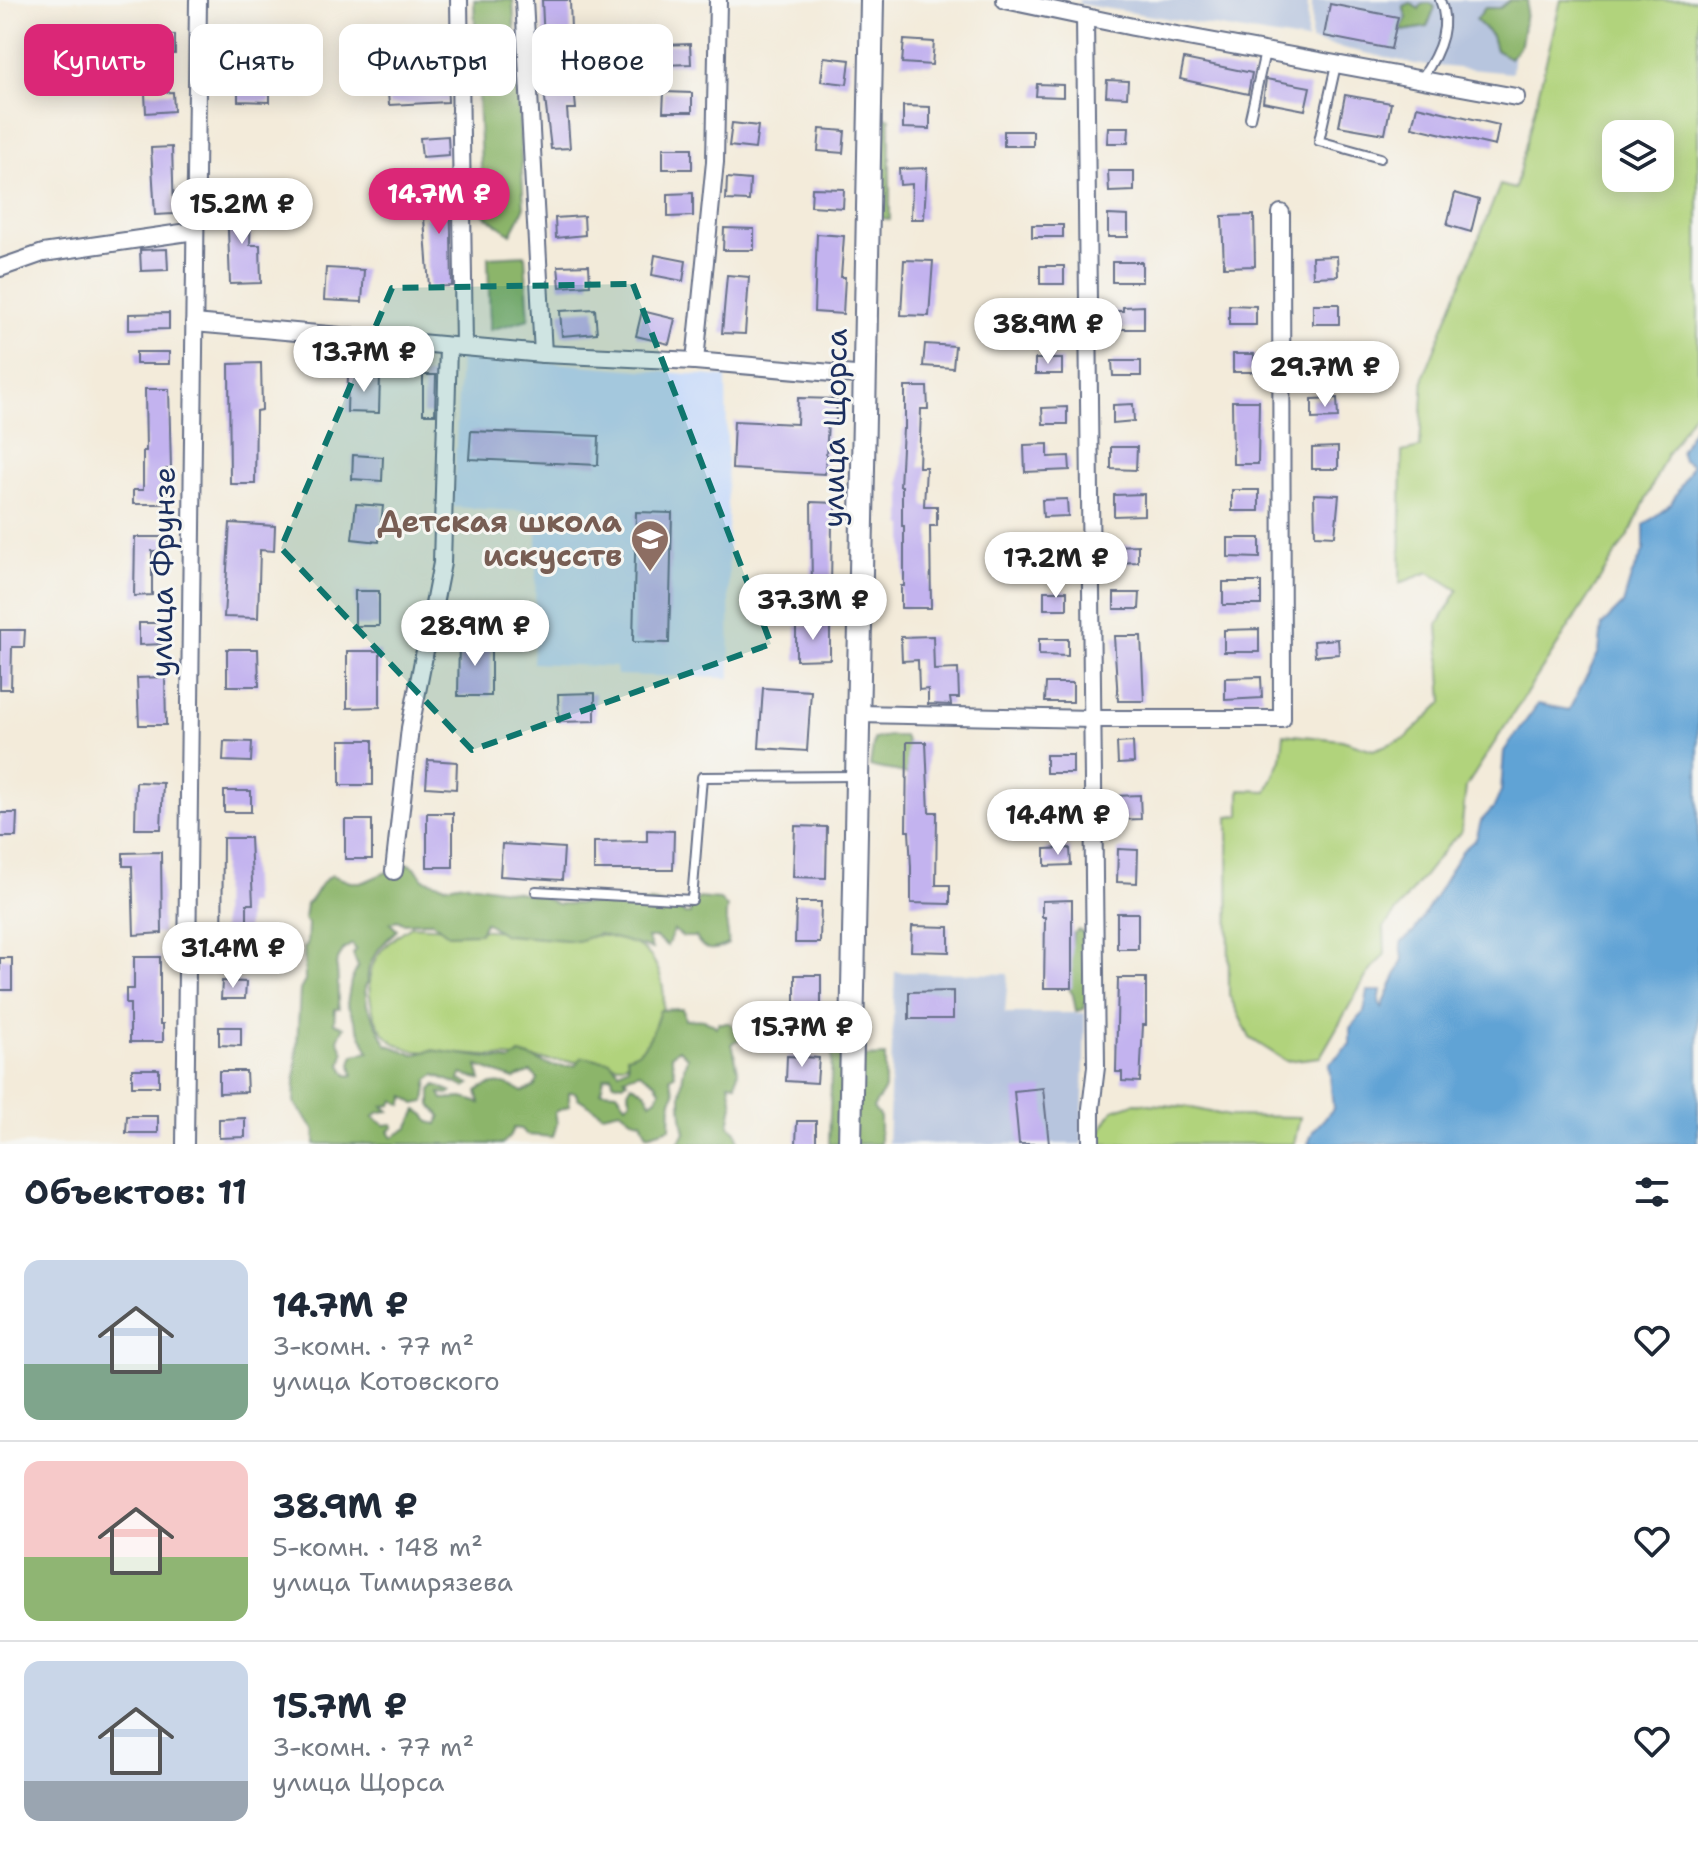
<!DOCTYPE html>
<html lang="ru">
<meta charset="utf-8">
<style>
body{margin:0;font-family:"Shantell Sans",sans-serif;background:#f6f6f7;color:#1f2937;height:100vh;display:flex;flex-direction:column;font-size:30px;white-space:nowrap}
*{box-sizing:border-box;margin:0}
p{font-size:26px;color:#747a83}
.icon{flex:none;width:44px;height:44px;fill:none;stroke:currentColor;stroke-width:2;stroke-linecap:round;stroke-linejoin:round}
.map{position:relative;height:1144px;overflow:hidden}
.sheet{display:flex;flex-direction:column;background:#fff;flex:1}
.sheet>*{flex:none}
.banner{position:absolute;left:24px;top:24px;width:800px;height:72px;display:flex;gap:16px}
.buttons{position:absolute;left:1602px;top:120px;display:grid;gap:16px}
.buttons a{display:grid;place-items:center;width:72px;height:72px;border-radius:16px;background:#fff;box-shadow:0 4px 20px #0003;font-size:40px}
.price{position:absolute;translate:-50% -68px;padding:0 18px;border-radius:28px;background:#fff;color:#222;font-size:26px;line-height:52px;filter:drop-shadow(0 2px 4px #0008)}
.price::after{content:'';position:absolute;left:50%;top:48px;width:24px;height:18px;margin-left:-12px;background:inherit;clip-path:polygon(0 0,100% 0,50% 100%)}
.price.current{background:#db2777;color:#fff}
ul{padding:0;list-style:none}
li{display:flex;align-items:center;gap:24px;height:200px;padding:0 24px}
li+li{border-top:2px solid #e0e1e3}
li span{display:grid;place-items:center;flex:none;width:224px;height:160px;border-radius:16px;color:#555}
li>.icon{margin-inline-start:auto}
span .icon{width:96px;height:96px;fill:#fffc;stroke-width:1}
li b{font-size:34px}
h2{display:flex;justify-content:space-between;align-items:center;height:96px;padding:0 24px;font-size:34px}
.pill{padding:0 28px;border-radius:16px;background:#fff;box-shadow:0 4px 20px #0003;font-size:28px;line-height:72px}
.pill.current{background:#db2777;color:#fff}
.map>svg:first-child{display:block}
.built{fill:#cadcf9}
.industrial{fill:#b7c5de}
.green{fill:#b1d37b;stroke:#66816c;stroke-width:2;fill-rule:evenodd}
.forest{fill:#8cb56b;stroke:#547264;stroke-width:2;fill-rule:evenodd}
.water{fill:#61a3d5;stroke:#3e699a;stroke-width:2}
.building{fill:#c3b3ef}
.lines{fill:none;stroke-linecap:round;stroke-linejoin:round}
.lane-casing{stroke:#677189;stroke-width:12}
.street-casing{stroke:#677189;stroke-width:20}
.secondary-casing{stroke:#677189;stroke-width:26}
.lane{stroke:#fff;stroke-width:8}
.street{stroke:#fff;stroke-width:16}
.secondary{stroke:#fff;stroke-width:22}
.marked{fill:#0f766e;fill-opacity:0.2;stroke:#0f766e;stroke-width:6;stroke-dasharray:16 10;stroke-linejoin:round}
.labels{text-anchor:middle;stroke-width:6;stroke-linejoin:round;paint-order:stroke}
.street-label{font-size:30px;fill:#1b2f5e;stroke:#f6f6f2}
.education-label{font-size:30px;font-weight:bold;fill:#785e54;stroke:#f6f6f2;text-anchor:end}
</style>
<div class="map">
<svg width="1698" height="1144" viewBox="0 0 1698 1144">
<rect width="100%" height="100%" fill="#f6f6f2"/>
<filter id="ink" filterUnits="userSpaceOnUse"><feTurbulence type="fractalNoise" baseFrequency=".0125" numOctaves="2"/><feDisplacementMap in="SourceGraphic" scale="16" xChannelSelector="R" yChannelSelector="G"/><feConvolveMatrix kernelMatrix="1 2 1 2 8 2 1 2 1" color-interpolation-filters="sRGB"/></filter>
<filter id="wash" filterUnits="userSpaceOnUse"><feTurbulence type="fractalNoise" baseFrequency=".006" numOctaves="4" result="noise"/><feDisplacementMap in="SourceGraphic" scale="32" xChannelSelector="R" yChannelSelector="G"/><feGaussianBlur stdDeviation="1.8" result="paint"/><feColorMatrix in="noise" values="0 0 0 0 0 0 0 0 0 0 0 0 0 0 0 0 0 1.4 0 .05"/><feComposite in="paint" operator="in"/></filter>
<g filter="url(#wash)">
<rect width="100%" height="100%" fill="#f3ebda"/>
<!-- built -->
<path class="built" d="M460 355 726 377 730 678 617 675 616 667 533 663 538 512 453 507Z"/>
<!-- industrial -->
<g class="industrial">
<path d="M1079 0H1308L1307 41 1079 4Z"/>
<path d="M1312 0H1518L1512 73 1415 64 1311 41Z"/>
<path d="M895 972 1008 974 1005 1013H1085L1082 1144H888Z"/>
</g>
<!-- green -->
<g class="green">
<path d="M1561 0H1698V406L1666 456 1632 529 1466 787 1461 832 1448 845 1384 927 1385 954 1367 975 1320 1057 1286 1061 1250 1038 1229 995 1228 817 1240 816V790L1267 791 1281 759 1284 734 1342 740 1373 750 1406 738 1443 702 1438 625 1458 590 1429 572 1400 583 1402 452 1420 448 1424 376 1500 185 1515 189ZM1660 134V178H1616V134Z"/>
<path d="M411 926 625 937C633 943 645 949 651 957 676 992 663 1051 622 1065L415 1051C408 1048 398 1046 392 1041 371 1025 363 983 375 960 383 945 398 935 411 926Z"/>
<path d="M1135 1103 1187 1107 1228 1116 1300 1117 1294 1144H1097V1137L1113 1110Z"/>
</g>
<!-- forest -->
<g class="forest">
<path d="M474 0H513L524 209 511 234 483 214Z"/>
<path d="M1510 0H1528L1521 44 1510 58 1496 50 1492 36 1476 20 1485 8H1500Z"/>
<path d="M1410 3 1419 9 1422 4 1430 3 1435 7 1427 27 1403 31 1401 28 1407 18 1403 6Z"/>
<path d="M883 116 890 119V220L882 218 880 212V163L875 159V118Z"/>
<path d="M525 255 529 319 490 330 488 257Z"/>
<path d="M889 736H904L914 760 910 776C899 769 884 771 870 766L874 739Z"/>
<path d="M407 863 415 867 423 879 447 886 464 883 541 896 557 904 602 903 609 906 650 902 677 907 685 914H690V908L699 898 720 900 727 907C723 922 730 931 728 944 715 951 703 953 696 937H683L674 930 667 946 656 938H647L652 949 599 934 578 941 505 935 485 922 480 933 448 934 432 922 403 923 397 920 390 923 397 930C383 943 365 961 368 982L365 987 367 1005 386 1044 414 1055 431 1050 511 1061 519 1054C543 1059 547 1070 576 1065L582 1057 610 1061 619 1071 628 1066 627 1056C648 1053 654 1028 660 1010L683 1009 685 1020C697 1019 708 1018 716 1027L719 1023H730L735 1029 747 1028 749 1035 732 1043 738 1070 736 1084 729 1083 733 1105 729 1125 736 1131 739 1144H677L685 1133C679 1109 680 1080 687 1057L679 1049 671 1055 675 1074 670 1078 675 1093 671 1100 670 1128 647 1135 641 1121 632 1119 620 1110 603 1114 578 1098 575 1092H569V1106L555 1112 557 1123 553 1137 527 1135 521 1129 514 1128 510 1137 502 1144H315V1131L294 1102 300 990 305 981 304 948 307 945 308 923 304 919 306 904C317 897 314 886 332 875L350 882H364ZM352 944 356 950 353 954 358 967 351 981 347 1004 369 1052 354 1055 351 1063 353 1076 347 1075 341 1065 344 1053 338 1039 344 1027 334 1023 335 1009H339C336 993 340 980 336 964L343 950ZM477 1066 514 1079 531 1072 538 1079 534 1087 522 1092C507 1082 493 1080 477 1091L480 1103 463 1098 443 1099 440 1093 449 1094 452 1092 436 1085 431 1090V1105L441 1116 437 1124 429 1122 425 1115 417 1110 408 1128 393 1137 389 1131 394 1127 393 1124 385 1125 373 1117 379 1112 389 1111 383 1106 392 1105 394 1100 402 1105 405 1096 415 1104 425 1102 428 1080 435 1075 465 1087 470 1084 459 1080 462 1074 481 1080ZM640 1072 656 1083 660 1090 657 1098 651 1102 645 1091 632 1084 628 1091 631 1100 626 1104 617 1092 601 1091 604 1077 612 1075 613 1082 623 1084 627 1081 624 1077Z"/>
<path d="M1078 930 1084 933 1085 988 1090 993V1001L1084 1003V1009L1076 1011 1073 995 1065 982 1073 934Z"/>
<path d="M832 1051 847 1053 857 1082 864 1057 885 1056V1089L873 1108 880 1117V1144H829Z"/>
</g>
<!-- water -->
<path class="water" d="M1698 421V1144H1308L1313 1131 1333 1109 1329 1064 1350 1044V1028L1364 1012 1368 991H1381L1379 1002 1382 1008 1403 959 1401 943 1414 932 1462 851 1476 839 1481 821 1494 807 1501 791 1504 751 1538 704 1569 710 1599 652 1602 625 1623 604 1631 577 1644 550V525L1671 504 1692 465 1683 460 1680 451Z"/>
<g id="blocks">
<!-- building -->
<g class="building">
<path d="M542 0H570L572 62 545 64Z"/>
<path d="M1330 4 1398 17 1391 49 1324 36Z"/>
<path d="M148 34 175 35V54H148Z"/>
<path d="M240 37H261L260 57H239Z"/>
<path d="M904 40 934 42 932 65 902 63Z"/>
<path d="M690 44 691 64 662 65V45Z"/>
<path d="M446 53 448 102 389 105 388 93 401 92 400 76H405L404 56Z"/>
<path d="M824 57 850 60 847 84 821 81Z"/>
<path d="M1184 59 1252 73 1248 94 1180 79Z"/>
<path d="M1266 79 1310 87 1305 110 1263 102Z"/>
<path d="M1107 80 1128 81 1127 97 1106 96Z"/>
<path d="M1037 84 1063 85V97L1036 96Z"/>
<path d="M238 86H270V102L238 101Z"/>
<path d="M574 88 576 109H567L570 148 551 149 544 90Z"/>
<path d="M173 92 174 111 146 113 145 93Z"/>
<path d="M664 92 692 93V112H663Z"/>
<path d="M1345 95 1391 103 1385 134 1339 126Z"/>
<path d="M903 106 930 107V129L903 128Z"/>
<path d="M1417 106 1499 125 1495 146 1412 127Z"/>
<path d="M732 123 758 126 755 149 729 146Z"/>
<path d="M1108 127H1129L1128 143H1107Z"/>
<path d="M820 129 845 131 843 153 818 151Z"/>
<rect x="1004" y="131" width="29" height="15"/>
<path d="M448 136 449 155 422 157 420 138Z"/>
<path d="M172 147 174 214 155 215 151 148Z"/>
<rect x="663" y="148" width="29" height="21"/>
<path d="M927 168 924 219H911L912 184 900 185 899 169Z"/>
<path d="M1108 171H1134V191L1109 192Z"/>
<path d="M727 178 750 180 749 201 726 200Z"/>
<path d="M427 184H450L452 286 429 287 424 218H428Z"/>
<path d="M812 188 844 189 843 208 811 206Z"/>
<path d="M693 193V216L668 217V194Z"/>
<path d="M1455 193 1479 200 1471 232 1447 225Z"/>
<path d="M227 202 251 203 250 245H260L261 283 230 284Z"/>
<path d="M1108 215 1128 216V237H1108Z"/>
<path d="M1254 215 1255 266 1224 267 1222 216Z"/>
<path d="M584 216 585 235 556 238 555 218Z"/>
<rect x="1032" y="225" width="31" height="12"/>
<path d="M724 228 754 229V250H723Z"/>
<path d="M817 234 844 236 841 277H845L843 314 814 312Z"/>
<path d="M167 249 168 270 141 271 140 250Z"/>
<path d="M655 255 686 261 683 281 652 275Z"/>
<path d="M1337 256 1338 276 1313 277 1312 257Z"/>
<path d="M904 260 933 261 929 316 901 315Z"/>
<rect x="1112" y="262" width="30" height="20"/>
<path d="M589 265 590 285 560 287 558 266Z"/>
<rect x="1040" y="266" width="24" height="18"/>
<path d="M326 268 364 270 362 302 324 300Z"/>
<path d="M727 275 749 277 745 334 722 333Z"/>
<rect x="1313" y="304" width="26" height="20"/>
<path d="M1229 305 1256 306V325H1229Z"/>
<path d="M1144 306V329H1113L1112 311H1123V307Z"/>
<path d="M595 309 597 333 562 336 560 311Z"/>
<path d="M642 311 675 319 669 344 636 336Z"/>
<path d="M169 313V329L129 330V314Z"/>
<path d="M925 344 955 346 953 368 923 366Z"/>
<path d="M1313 351H1337L1338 371H1313Z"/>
<rect x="136" y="352" width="33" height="12"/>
<rect x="1233" y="354" width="21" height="18"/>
<rect x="1035" y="359" width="27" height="15"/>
<path d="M1112 361H1141V376H1113Z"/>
<path d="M261 363 262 410 256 411 255 484H230L229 364Z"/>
<path d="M348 375H380L379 413 347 412Z"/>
<path d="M423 375H436L435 414H423Z"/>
<path d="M905 387H927L928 409H921L919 467H926L924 506H937V526H930L931 608H901V586H904V526H902V486H900L903 429H905Z"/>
<path d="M145 389H169L171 469H166V504H133V490H143V451H146Z"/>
<path d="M798 398 837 399 836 422H828L825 474 732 469 734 421 797 424Z"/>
<path d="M1337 398 1338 418 1312 419V399Z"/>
<path d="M1232 401H1259L1258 464H1233Z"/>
<path d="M1133 404 1134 421 1113 423V405Z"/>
<path d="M1067 407V424H1043L1042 408Z"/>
<path d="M471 431 599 436 598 465 469 459Z"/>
<path d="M1048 444V457L1069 456 1070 470 1025 472 1024 445Z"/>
<path d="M1111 447H1137L1136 470 1111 469Z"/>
<path d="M1338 447V469H1312V448Z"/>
<path d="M353 455 383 457 382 481 352 479Z"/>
<rect x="1232" y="490" width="27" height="21"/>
<path d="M1144 494V515L1114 516V495Z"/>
<path d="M1314 494 1339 495 1335 536 1315 535Z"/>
<path d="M1067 499 1068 516 1043 517 1042 500Z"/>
<path d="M811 502 836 503V521H832L831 589H812Z"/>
<path d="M356 504 383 506 379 542 352 539Z"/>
<path d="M636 512 672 513 669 643 633 642Z"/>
<path d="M230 523 275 526 274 551 260 550 258 618 224 617Z"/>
<path d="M135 537H168L167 551H152V595L134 596Z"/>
<path d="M1228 538H1260V558L1228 557Z"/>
<path d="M1069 544 1070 561 1038 562V545Z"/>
<path d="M1138 545V562L1115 563 1114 546Z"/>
<rect x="1223" y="582" width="38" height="23"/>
<rect x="355" y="591" width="24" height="35"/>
<rect x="1044" y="591" width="23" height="18"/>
<path d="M1114 593H1140L1139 609H1114Z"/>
<path d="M139 623H166V644L139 645Z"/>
<path d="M830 625V659L796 660V626Z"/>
<path d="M1259 629V652H1224V630Z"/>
<path d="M0 630H25L24 647H12L11 689H0Z"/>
<path d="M933 636 934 670 958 669 959 698H950L951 705 928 704V689L919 690 918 660 902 661 901 637Z"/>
<path d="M1114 636H1141L1144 701H1118Z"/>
<path d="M459 639H491V696H458Z"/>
<path d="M1039 639H1068V656L1039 655Z"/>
<path d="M1338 639 1339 654 1315 656 1314 641Z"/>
<path d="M227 649H258L259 686H227Z"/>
<path d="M347 651H380V707L347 708Z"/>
<path d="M165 677 166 725H139L137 678Z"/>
<path d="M1261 677 1262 698 1225 700V678Z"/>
<path d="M1046 683H1073V702H1045Z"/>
<path d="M763 688 811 691 807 751 759 748Z"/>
<path d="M595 693V721L559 722 558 694Z"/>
<rect x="340" y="740" width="33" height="45"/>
<path d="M224 741 252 742 251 762 223 761Z"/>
<path d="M907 742H926L929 812H937L936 885H950V904L911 903V867L909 831H906Z"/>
<path d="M1133 742 1134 763 1118 764 1117 743Z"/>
<rect x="1046" y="755" width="27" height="18"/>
<path d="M428 760 457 762 456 789 426 787Z"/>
<path d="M136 782 163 783 161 829H135Z"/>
<rect x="224" y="791" width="27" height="21"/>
<path d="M1140 795 1141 819 1116 820 1115 796Z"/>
<path d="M1044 803H1070V819H1045Z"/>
<path d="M0 813H17L16 837H0Z"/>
<rect x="427" y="813" width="26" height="54"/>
<rect x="345" y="820" width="27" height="39"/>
<path d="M795 826 827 827 826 878 793 877Z"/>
<path d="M647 830 674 831 673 870H594V842L647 841Z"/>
<path d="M223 838H250L253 904H247V951H222Z"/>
<path d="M502 844 564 848 562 880 500 876Z"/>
<path d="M1070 848 1071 865 1045 866V849Z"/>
<path d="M1118 849 1138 850 1137 883 1117 882Z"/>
<path d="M161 852 162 933 134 935 132 866H123V853Z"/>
<path d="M1072 900V988H1044L1045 917H1042V901Z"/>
<path d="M796 902H821L820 943H795Z"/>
<rect x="1117" y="913" width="21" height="36"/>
<path d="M912 926 949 927V952L911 951Z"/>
<path d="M134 957H160V1024H163V1042H130V1004H126V989H134Z"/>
<rect x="0" y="958" width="12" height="32"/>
<rect x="795" y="975" width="26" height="39"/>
<path d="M1118 978H1146V1025H1143L1140 1082 1122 1081V1072H1116Z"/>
<path d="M222 981 246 982 245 999H221Z"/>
<path d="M953 991V1019H909V992Z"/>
<path d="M219 1027H241V1046L219 1045Z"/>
<path d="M787 1056 819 1058 817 1083 786 1081Z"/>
<rect x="132" y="1069" width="27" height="17"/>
<path d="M219 1071H246L247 1092 219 1093Z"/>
<path d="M1043 1088 1049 1144H1019L1014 1091Z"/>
<path d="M127 1116H158V1133H126Z"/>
<path d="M245 1118V1137L219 1138V1119Z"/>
<path d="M797 1121H816V1144H796Z"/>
</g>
</g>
</g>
<g filter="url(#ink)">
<use href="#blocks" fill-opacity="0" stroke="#677189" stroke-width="2"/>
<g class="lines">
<defs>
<g id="lane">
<path d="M1336 65 1319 141 1380 158"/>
<path d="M1421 79C1437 57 1452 28 1440 0"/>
<path d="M1250 118 1265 52"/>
<path d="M536 891 692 900 702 777 857 776"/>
</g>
<g id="street">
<path d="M459 0 464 347"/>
<path d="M524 0 543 354"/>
<path d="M1005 0 1133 27 1516 97"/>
<path d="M1085 17 1096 1067 1091 1108V1144"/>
<path d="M0 268 43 253 195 231"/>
<path d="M194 323 543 354 695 361 866 376"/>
<path d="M695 361 715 162 718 0"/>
<path d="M859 714 1093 719H1282L1281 213"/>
<path d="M394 871 410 728 442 563 448 346"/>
<path d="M185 1144 198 0"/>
</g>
<path id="secondary" d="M850 1144 872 0"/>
</defs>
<!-- lane casing -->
<use href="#lane" class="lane-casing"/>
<!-- street casing -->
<use href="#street" class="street-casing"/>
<!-- secondary casing -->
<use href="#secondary" class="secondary-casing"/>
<!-- lane -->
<use href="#lane" class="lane"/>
<!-- street -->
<use href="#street" class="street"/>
<!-- secondary -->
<use href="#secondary" class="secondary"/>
</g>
</g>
<!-- marked area -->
<path class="marked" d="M633 284 771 644 472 750 281 548 392 288Z"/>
<!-- icons -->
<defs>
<symbol id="school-pin" viewBox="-11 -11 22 30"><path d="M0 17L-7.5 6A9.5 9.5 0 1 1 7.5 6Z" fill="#8d6e63" stroke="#f6f6f2"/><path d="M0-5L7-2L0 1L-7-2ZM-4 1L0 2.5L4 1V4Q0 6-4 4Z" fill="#fff"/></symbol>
</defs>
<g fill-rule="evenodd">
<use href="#school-pin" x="628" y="517" width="44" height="60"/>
</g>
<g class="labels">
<!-- street labels -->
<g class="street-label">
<text transform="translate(835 428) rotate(-89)" y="10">улица Щорса</text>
<text transform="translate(163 572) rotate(-89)" y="10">улица Фрунзе</text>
</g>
<!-- education labels -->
<g class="education-label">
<text x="622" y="532">Детская школа<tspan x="622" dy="34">искусств</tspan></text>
</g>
</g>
</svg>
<div class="buttons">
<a><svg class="icon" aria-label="layers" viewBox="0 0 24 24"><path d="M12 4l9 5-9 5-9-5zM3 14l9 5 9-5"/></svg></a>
</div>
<b class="price current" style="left:439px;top:236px">14.7M ₽</b>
<b class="price" style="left:242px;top:246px">15.2M ₽</b>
<b class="price" style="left:1048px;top:366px">38.9M ₽</b>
<b class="price" style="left:364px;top:394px">13.7M ₽</b>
<b class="price" style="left:1325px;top:409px">29.7M ₽</b>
<b class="price" style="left:1056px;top:600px">17.2M ₽</b>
<b class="price" style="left:813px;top:642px">37.3M ₽</b>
<b class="price" style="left:475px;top:668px">28.9M ₽</b>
<b class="price" style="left:1058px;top:857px">14.4M ₽</b>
<b class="price" style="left:233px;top:990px">31.4M ₽</b>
<b class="price" style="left:802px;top:1069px">15.7M ₽</b>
<div class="banner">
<a class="pill current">Купить</a>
<a class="pill">Снять</a>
<a class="pill">Фильтры</a>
<a class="pill">Новое</a>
</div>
</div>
<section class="sheet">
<h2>Объектов: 11<svg class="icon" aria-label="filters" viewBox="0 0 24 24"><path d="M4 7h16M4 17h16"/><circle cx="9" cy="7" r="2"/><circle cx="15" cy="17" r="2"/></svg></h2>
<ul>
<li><span style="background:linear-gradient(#c9d6e8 65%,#7fa58c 0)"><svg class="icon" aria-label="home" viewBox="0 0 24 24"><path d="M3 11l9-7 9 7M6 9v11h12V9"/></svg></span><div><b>14.7M ₽</b><p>3-комн. · 77 m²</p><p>улица Котовского</p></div><svg class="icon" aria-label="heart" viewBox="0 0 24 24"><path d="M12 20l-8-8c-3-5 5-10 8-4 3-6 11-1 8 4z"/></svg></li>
<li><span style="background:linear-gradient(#f6c9c9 60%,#8fb573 0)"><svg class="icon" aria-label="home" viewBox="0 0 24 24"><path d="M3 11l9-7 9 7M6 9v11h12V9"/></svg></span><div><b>38.9M ₽</b><p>5-комн. · 148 m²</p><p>улица Тимирязева</p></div><svg class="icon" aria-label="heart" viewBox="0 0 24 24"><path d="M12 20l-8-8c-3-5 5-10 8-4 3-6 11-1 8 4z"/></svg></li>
<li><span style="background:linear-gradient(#c9d6e8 75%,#9aa5b1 0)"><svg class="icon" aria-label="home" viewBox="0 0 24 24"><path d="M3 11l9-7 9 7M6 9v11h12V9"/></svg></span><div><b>15.7M ₽</b><p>3-комн. · 77 m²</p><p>улица Щорса</p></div><svg class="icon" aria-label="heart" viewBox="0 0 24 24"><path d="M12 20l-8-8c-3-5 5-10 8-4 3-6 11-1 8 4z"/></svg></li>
</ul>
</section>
